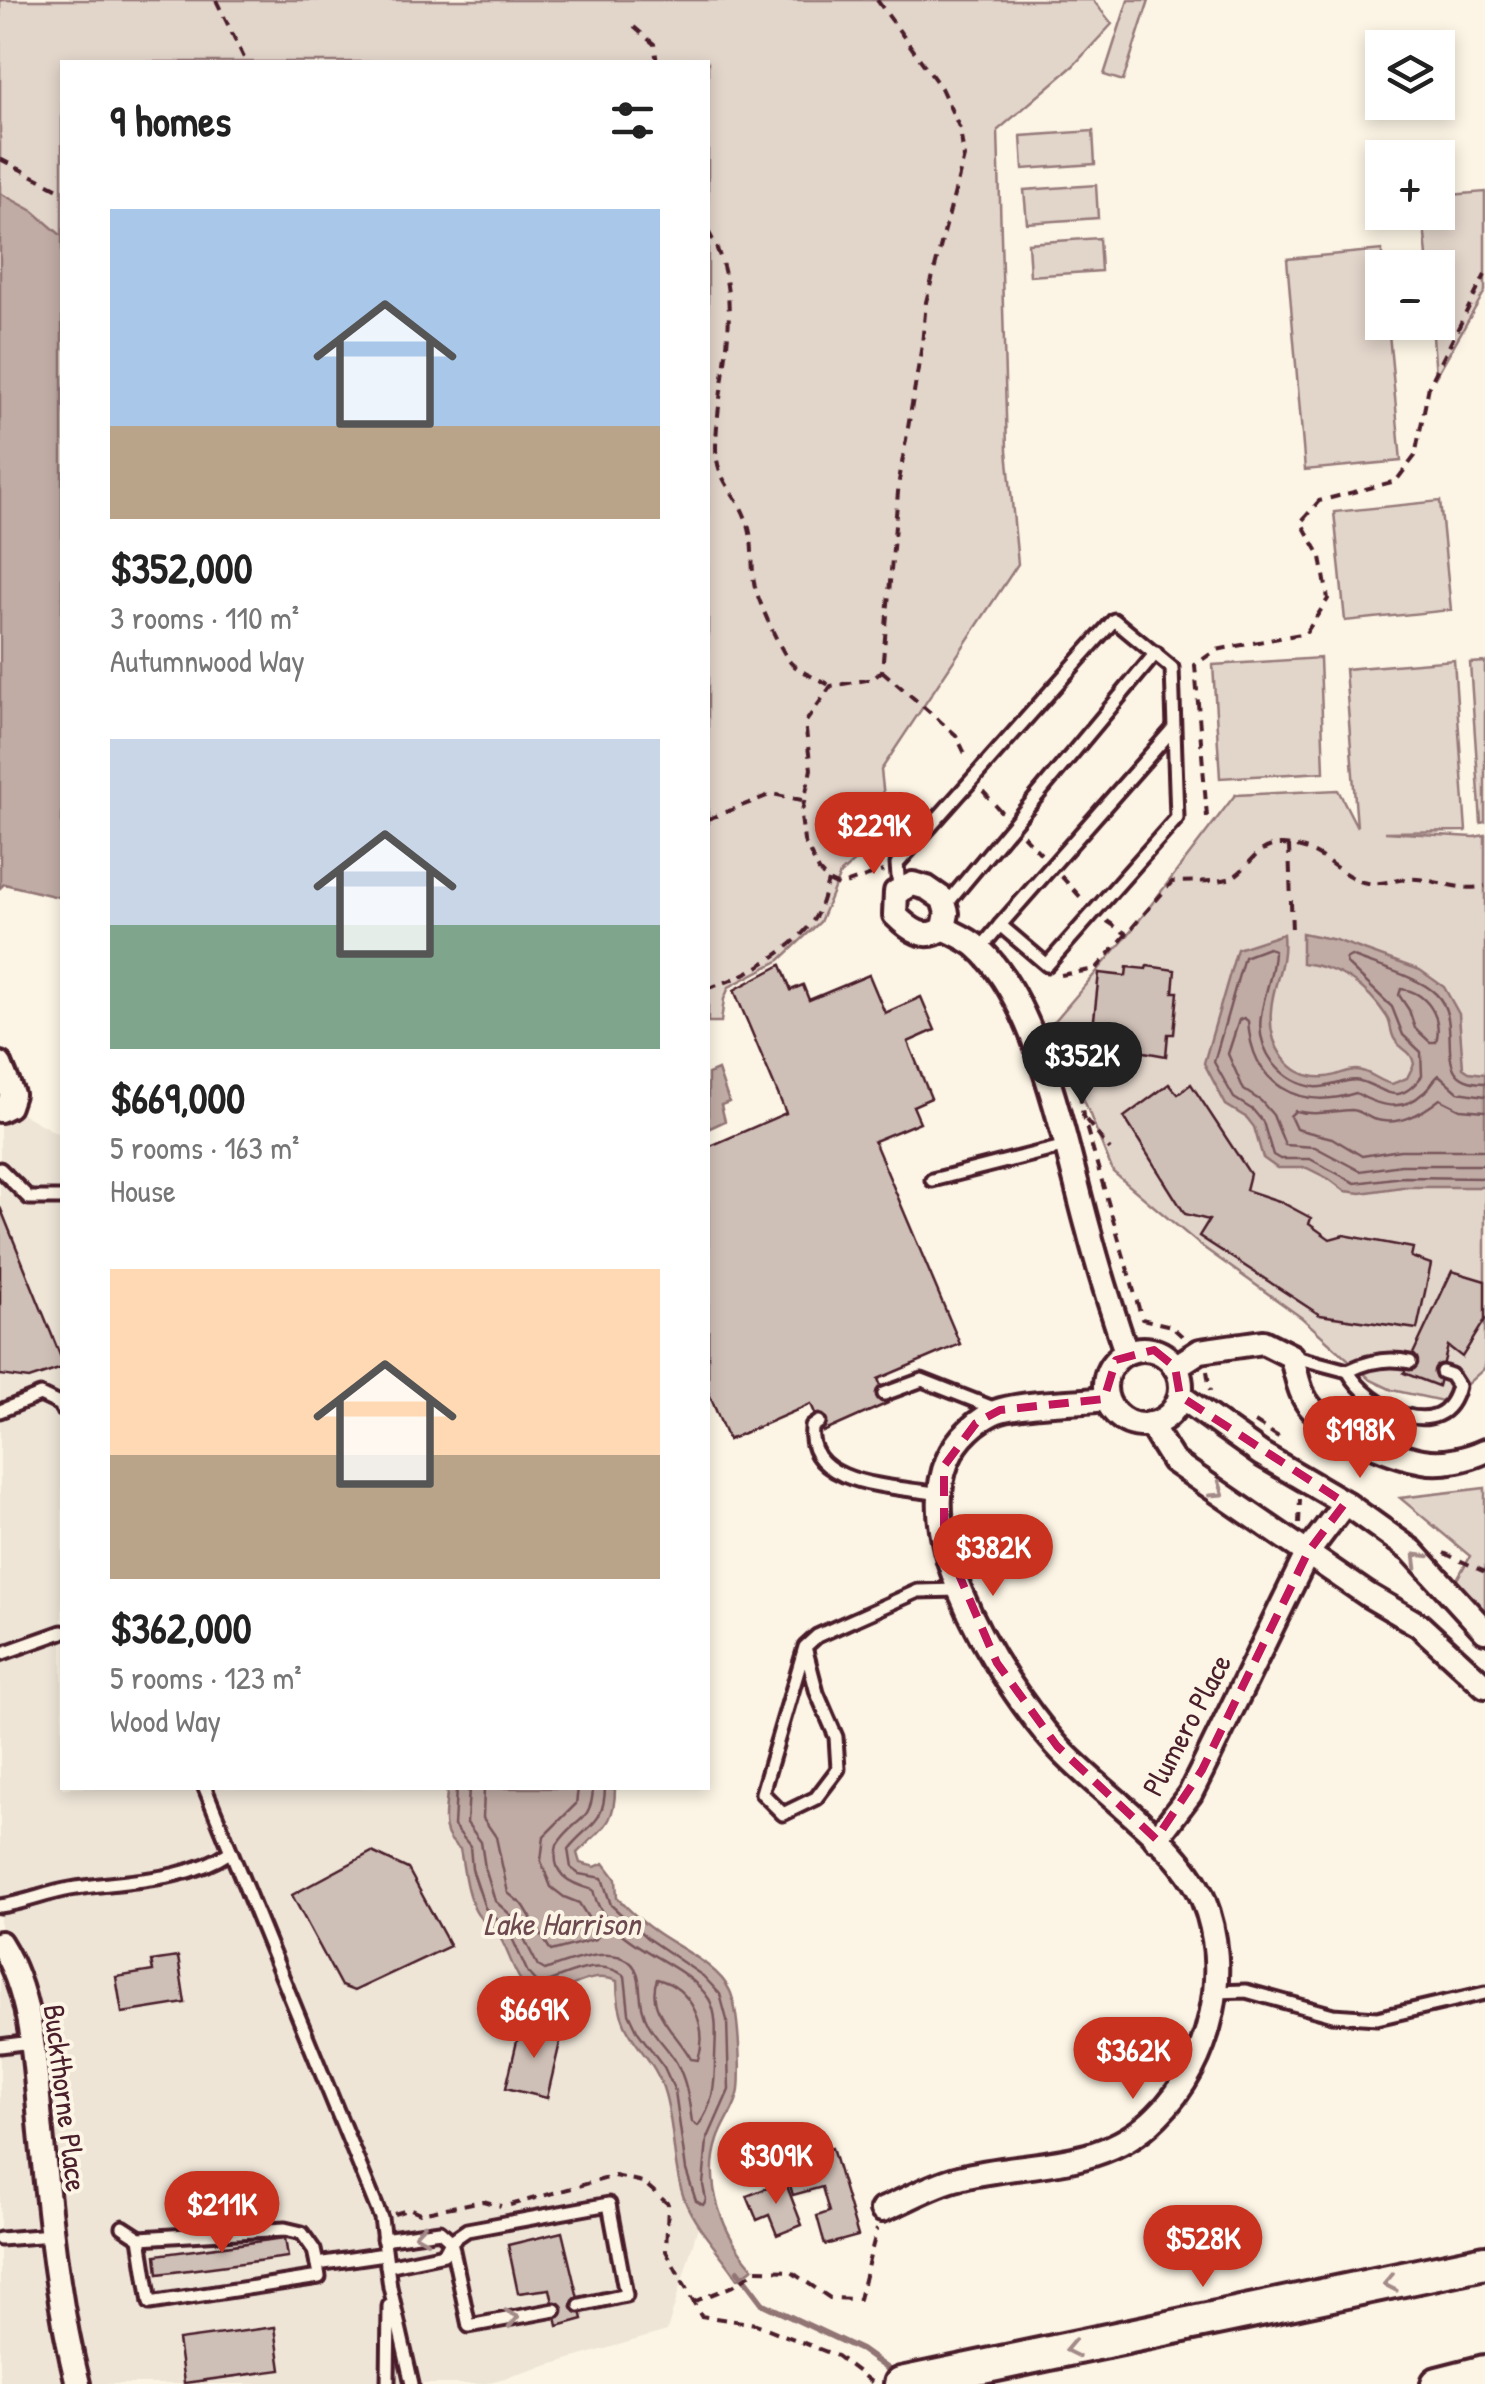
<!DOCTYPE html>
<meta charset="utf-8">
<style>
body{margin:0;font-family:"Patrick Hand",sans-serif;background:#f2f2f2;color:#222;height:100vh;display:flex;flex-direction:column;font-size:38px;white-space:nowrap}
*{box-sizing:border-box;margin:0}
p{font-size:32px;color:#767676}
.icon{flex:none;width:55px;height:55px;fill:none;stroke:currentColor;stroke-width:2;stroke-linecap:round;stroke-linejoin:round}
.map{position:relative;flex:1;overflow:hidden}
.side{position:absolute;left:60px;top:60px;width:650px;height:1730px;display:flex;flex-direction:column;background:#fff;border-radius:0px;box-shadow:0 5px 15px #0003}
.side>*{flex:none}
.controls{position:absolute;left:1365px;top:30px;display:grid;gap:20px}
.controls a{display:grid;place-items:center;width:90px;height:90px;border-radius:0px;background:#fff;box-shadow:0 5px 15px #0003;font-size:50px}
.price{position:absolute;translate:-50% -85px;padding:0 22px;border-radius:35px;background:#c8321e;color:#fff;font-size:32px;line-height:65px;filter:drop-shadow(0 2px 5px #0008)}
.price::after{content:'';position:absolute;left:50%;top:60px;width:30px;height:22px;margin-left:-15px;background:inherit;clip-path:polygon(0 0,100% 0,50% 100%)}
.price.active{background:#222;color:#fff}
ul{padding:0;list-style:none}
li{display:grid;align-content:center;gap:20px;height:530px;padding:0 50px}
li span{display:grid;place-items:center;height:310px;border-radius:0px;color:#555}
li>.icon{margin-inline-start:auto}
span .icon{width:180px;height:180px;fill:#fffc;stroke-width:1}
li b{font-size:42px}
h2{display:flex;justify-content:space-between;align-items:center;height:120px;padding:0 50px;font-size:42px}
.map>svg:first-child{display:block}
.built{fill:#eee5d7}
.green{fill:#e2d5ca;stroke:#967a7a;stroke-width:2.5}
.water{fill:#c0aca5;stroke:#917474;stroke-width:2.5}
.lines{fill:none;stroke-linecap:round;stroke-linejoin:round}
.shore{stroke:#79575c;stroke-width:2.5}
.stream{stroke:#917474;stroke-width:6}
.building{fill:#cfc0b7;stroke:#4a1f2b;stroke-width:2.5}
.lane-casing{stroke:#4a1f2b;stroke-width:19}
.street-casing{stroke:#4a1f2b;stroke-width:30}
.secondary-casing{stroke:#4a1f2b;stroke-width:40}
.path{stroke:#4a1f2b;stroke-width:4;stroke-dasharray:10 8;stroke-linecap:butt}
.lane{stroke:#fcf5e5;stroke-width:11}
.street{stroke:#fcf5e5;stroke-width:22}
.secondary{stroke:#fcf5e5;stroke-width:32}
.oneway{stroke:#a38a88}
.marked{fill:none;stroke:#c2185b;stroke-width:8;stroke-dasharray:20 12;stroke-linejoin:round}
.labels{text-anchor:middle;stroke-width:8;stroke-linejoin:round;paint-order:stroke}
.street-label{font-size:30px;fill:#4a1f2b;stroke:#fcf5e5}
.water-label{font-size:32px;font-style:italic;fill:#6d4950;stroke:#fcf5e5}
</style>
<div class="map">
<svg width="1485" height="2384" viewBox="0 0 1485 2384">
<rect width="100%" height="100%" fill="#fcf5e5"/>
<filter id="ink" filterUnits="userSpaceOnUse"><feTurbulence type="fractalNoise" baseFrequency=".01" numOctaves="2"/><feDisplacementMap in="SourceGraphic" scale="20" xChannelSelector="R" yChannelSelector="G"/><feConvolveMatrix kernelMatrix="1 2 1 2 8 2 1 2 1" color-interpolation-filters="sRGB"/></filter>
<g filter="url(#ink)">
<!-- built -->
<path class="built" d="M0 1101 62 1136V1788H523L681 2069 700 2220 667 2331 484 2384H0Z"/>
<!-- green -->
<g class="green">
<path d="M0 0H1093L1112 24 1073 66 998 130 1007 450 1018 564 881 770 885 807 875 843 840 874 820 922 780 960 729 987 724 999 721 1022H708V62H62V702L0 615Z"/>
<path d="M1128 0H1149L1123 81 1104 75Z"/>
<path d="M1093 131 1095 164 1023 169 1021 136Z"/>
<path d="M1096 185 1098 218 1027 223 1024 190Z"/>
<path d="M1485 192V291L1436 376 1432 323 1438 322V268L1428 267 1423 213 1438 212V196Z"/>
<path d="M1099 238 1101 271 1030 276 1028 243Z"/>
<path d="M1382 250V322L1388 323 1401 461 1305 470 1287 259Z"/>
<path d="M1440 501 1451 610 1345 621 1334 512Z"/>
<path d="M1320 658 1324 772 1220 778 1213 665Z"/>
<path d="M1454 660 1466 831 1385 832 1474 837 1485 835V1368L1447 1402 1392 1390 1371 1380 1302 1318 1200 1245 1113 1172 1053 1023 1128 935 1235 795 1338 790 1357 827 1345 669Z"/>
<path d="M1485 662V822L1481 823 1470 663Z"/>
<path d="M1485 1488V1624L1452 1588 1470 1556 1400 1498Z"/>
</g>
<!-- water -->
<g class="water">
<path d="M0 193 33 211 62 236V898L4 884 0 888Z"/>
<path d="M1302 933 1336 940 1420 970 1444 987 1459 1014 1463 1068 1469 1072 1485 1074V1187H1402L1361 1193 1345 1191 1329 1179 1307 1168H1277L1263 1158 1254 1127 1247 1118 1226 1105 1204 1063 1237 949 1283 934C1286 967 1273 981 1271 1010 1268 1045 1288 1080 1326 1077 1337 1076 1346 1070 1356 1070 1369 1070 1379 1082 1392 1084L1407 1078 1414 1064C1411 1049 1402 1051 1395 1040 1390 1033 1392 1025 1387 1017 1367 986 1338 967 1302 963Z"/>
<path d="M718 1070 729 1102 721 1105 725 1121 710 1128 708 1123V1074Z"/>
<path d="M447 1788H615C615 1826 602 1828 577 1853L580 1863 595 1867 604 1863 616 1879 617 1898C628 1908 639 1920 652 1929 674 1946 718 1964 730 1991 739 2011 741 2068 739 2090 737 2107 723 2123 718 2140 703 2184 723 2235 753 2268L738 2279C721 2253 697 2230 685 2201 672 2166 675 2129 665 2094 652 2046 617 2044 617 1981 588 1969 568 1994 541 1993 514 1992 511 1948 496 1932 489 1924 480 1921 475 1910 465 1890 464 1869 460 1849 437 1833 447 1811 447 1788Z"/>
</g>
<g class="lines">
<!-- shore -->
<g class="shore">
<path d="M1401 989C1427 992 1443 1018 1436 1042H1430L1415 1028 1409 1010 1399 995Z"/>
<path d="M1485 1083C1426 1083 1467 1025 1436 994 1418 976 1375 966 1351 956L1346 959 1347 964 1392 1007 1403 1035 1421 1052 1422 1076C1396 1109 1386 1088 1360 1081 1349 1077 1329 1089 1314 1087 1298 1085 1284 1076 1274 1064 1243 1023 1274 991 1274 950L1268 948 1244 957 1214 1062 1234 1098 1253 1110 1263 1122 1273 1155 1280 1159H1310L1355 1183 1402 1177 1485 1178"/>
<path d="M1485 1096 1458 1092 1439 1075C1433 1080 1430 1088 1423 1093 1402 1113 1378 1106 1356 1093 1297 1111 1252 1084 1248 1021L1244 1018 1239 1020 1228 1054 1244 1090 1261 1101 1273 1115 1285 1145 1315 1147 1360 1171 1401 1165H1485"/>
<path d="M1485 1111 1460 1109 1440 1099C1421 1114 1399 1127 1373 1119 1366 1116 1359 1110 1351 1110 1331 1111 1316 1116 1295 1111L1290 1116 1296 1129 1332 1138 1362 1156 1400 1150H1485"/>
<path d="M456 1788 454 1826 470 1846 472 1869 485 1908 501 1922 512 1938 528 1973 536 1982 544 1983C570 1974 600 1957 625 1976L629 2013 638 2032 664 2067 675 2091 686 2170 696 2201 703 2205 706 2200 703 2185 707 2140 729 2090 727 2020 720 1994 703 1976 647 1938 611 1905 602 1878 579 1874 571 1868 568 1849C589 1823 604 1825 605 1788"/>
<path d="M469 1788 467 1823 481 1842 485 1868 495 1901 513 1917 538 1966 545 1970C569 1961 632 1936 639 1980 641 1997 640 2009 649 2025 656 2038 669 2049 676 2062 687 2081 689 2101 692 2122L698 2126C713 2106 715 2085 715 2060 715 2042 719 2016 709 1999 682 1956 607 1950 593 1890 568 1883 550 1874 557 1845 573 1818 592 1824 593 1788"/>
<path d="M484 1788 483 1818 496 1837 508 1893 524 1906 551 1951 596 1939 599 1935 579 1903 564 1897 551 1887 541 1861 544 1836 576 1804 578 1788"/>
<path d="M657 1979C692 1988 709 2027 698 2060L691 2059C677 2033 645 2010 657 1979Z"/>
</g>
<!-- stream -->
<path class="stream" d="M738 2271 763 2304 861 2350 896 2375"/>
</g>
<!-- building -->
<g class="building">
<path d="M781 965 791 990 803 985 809 1000 869 975 885 1013 921 997 935 1030 908 1042 931 1098 913 1106 920 1122 874 1141 960 1344 878 1379 888 1403 823 1432 811 1404 728 1440 708 1391V1147L786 1113 734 990Z"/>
<path d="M1147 966 1175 970 1173 992H1178L1174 1034H1168L1166 1056 1122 1048 1121 1059 1090 1056 1099 973 1126 976 1127 967 1146 969Z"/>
<path d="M1169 1084 1178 1094 1191 1084 1250 1174 1246 1190 1279 1201 1311 1218 1309 1224 1330 1239 1344 1235 1413 1248 1411 1257 1431 1264 1417 1329 1320 1315 1199 1236 1209 1220 1185 1214 1124 1117Z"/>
<path d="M0 1207 62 1360V1368L29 1379 0 1375Z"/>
<path d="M1452 1271 1485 1281V1320L1462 1357 1448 1346 1438 1386 1404 1373Z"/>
<path d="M372 1852 408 1869 450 1946 354 1991 341 1986 292 1895Z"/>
<path d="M178 1957 185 2003 122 2013 116 1977 153 1971 151 1961Z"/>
<path d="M521 2024 562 2034 547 2098 506 2088Z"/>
<path d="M832 2148 858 2236 825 2245 817 2216 829 2212 822 2187 793 2195 783 2162Z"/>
<path d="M785 2181 802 2225 777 2235 769 2215 757 2220 747 2196Z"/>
<path d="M562 2232 583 2319 558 2326 550 2289 518 2293 508 2245Z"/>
<path d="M285 2238 288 2257 158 2274 156 2255Z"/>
<path d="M275 2327 281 2370 184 2383 178 2340Z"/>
</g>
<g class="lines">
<defs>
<g id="lane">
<path d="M899 889 897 864 1114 620 1172 668 1177 818 1047 965 1000 925 980 949"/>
<path d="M945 906 1156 653"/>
<path d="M1000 925 1172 730"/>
<path d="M0 1169 29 1198H62"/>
<path d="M932 1180 1066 1146"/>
<path d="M1291 1356 1348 1371C1368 1361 1388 1357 1410 1362"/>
<path d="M1348 1371C1368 1408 1444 1447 1458 1386L1451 1375 1442 1372"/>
<path d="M884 1394 922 1380 996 1409"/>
<path d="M0 1411 40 1395 61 1405 62 1409"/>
<path d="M819 1422 812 1427C805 1487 897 1486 939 1494"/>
<path d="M805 1647 817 1693 836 1737 838 1769 816 1798 783 1814 762 1793 805 1647 817 1636 918 1591 959 1590"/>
<path d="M0 1654 62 1632"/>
<path d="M205 1788 381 2218 390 2287 412 2384"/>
<path d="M0 1906C24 1903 46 1893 70 1889 124 1880 184 1883 230 1852"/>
<path d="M1215 1992 1246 1991 1333 2015 1377 2018 1485 1993"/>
<path d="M0 2046 31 2042"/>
<path d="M123 2227 140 2238 285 2229 302 2233 314 2250 317 2264 385 2254"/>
<path d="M140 2238 150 2303 319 2277 317 2264"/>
<path d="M0 2239 52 2235"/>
<path d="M383 2239 440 2231 451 2241 444 2254 387 2266"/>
<path d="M555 2310 469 2326 451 2241 467 2230 609 2204 626 2295 580 2305"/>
<path d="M388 2384 389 2306"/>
</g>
<g id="street">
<path d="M913 884 927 888 943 899 947 913 944 928C925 942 910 930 895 915L896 892Z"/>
<path d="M944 928C955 934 968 939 977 947 1039 1001 1066 1150 1088 1228 1099 1270 1112 1311 1126 1352"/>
<path d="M0 1064 12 1094 8 1106 0 1110"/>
<circle cx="1143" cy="1387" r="38"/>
<path d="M1175 1367 1200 1351 1263 1342 1291 1356C1296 1370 1298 1389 1306 1401 1321 1427 1394 1456 1423 1461 1442 1465 1468 1459 1485 1451"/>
<path d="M1180 1396 1261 1454 1345 1503 1412 1551 1485 1631"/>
<path d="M1150 1424 1173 1461 1368 1595 1419 1625 1485 1686"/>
<path d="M1156 1839 1190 1794 1202 1770 1308 1552 1345 1503"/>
<path d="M0 1943C36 2000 35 2077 42 2143 50 2224 58 2305 78 2384"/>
<path d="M882 2210C907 2200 933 2184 959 2178 1028 2160 1102 2172 1157 2116 1212 2062 1232 1970 1203 1899 1179 1842 1098 1792 1057 1746 1000 1682 886 1506 969 1430 977 1422 990 1413 1001 1410 1031 1402 1074 1403 1106 1399"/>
</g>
<g id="secondary">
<path d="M901 2384 1485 2262"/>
<path d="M1438 2384 1485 2372"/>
</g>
</defs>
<!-- lane casing -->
<use href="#lane" class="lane-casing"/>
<!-- street casing -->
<use href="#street" class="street-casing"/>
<!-- secondary casing -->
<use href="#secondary" class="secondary-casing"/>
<!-- path -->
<g class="path">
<path d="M216 0 246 62"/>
<path d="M877 0 941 88 960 129 964 157 926 302 922 345 899 481 882 671 873 679 831 686 805 723 811 769 801 816 804 841 819 871 828 881 839 886 883 871"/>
<path d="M634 27 654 44 657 62"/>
<path d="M0 159 62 191"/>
<path d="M708 231C749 301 717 372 716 447 716 483 737 491 747 522 754 541 751 561 754 582 755 595 782 655 792 664 803 674 818 678 831 686"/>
<path d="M882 671 956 735 968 760"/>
<path d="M983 791 1003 814"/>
<path d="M1207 817 1195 665 1216 650 1306 633 1328 599 1321 557 1301 522 1319 501 1396 481 1415 456 1429 386 1485 275"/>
<path d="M708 819 772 794 802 800"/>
<path d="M1023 835 1041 854"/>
<path d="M1289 846 1292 931"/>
<path d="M1061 876 1085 902"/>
<path d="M1107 921 1128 935"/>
<path d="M1061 975 1096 969 1172 882C1185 881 1224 883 1233 877 1251 866 1257 844 1282 845 1319 847 1327 865 1357 880 1376 889 1398 877 1417 879 1441 881 1461 892 1485 886"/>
<path d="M708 988C742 979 794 950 814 919 821 908 824 894 828 881"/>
<path d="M1065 1060 1079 1087 1083 1116 1142 1319 1171 1326 1182 1336"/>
<path d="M1086 1120 1110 1150"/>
<path d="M1207 1371 1210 1391"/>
<path d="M1255 1422 1285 1441"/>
<path d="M1299 1524 1300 1499"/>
<path d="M1444 1553 1485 1572"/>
<path d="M510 2205 615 2176 643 2182 668 2204 666 2251 701 2316 756 2324 837 2356 874 2384"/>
<path d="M394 2214 411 2209 420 2213 483 2201 501 2206"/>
<path d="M693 2302 733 2286 757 2270 790 2271 830 2298 859 2299 877 2229"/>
</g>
<!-- lane -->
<use href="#lane" class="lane"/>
<!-- street -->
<use href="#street" class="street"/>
<!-- secondary -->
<use href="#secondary" class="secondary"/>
</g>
<!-- one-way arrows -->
<defs><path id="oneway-chevron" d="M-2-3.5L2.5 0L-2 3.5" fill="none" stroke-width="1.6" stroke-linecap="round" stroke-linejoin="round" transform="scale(2.5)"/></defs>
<g class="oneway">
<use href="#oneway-chevron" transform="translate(1218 1491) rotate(34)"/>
<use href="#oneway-chevron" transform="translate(1419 1559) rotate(-135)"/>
<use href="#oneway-chevron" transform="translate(421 2234) rotate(172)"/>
<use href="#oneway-chevron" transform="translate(1390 2283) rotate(169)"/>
<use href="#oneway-chevron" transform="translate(512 2318) rotate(-11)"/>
<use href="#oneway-chevron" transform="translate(1072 2349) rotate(168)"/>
</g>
</g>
<!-- marked area -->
<path class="marked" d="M1154 1350 1175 1367 1180 1396 1345 1503 1308 1552 1202 1770 1156 1839 1057 1746 997 1663 944 1540V1466L976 1423 1000 1410 1104 1399 1116 1360Z"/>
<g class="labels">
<!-- street labels -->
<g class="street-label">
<text transform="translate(1187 1725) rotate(-62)" y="10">Plumero Place</text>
<text transform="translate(65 2098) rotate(83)" y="10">Buckthorne Place</text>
</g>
<!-- water labels -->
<g class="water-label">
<text x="562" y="1935">Lake Harrison</text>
</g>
</g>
</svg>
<div class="controls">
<a><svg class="icon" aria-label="layers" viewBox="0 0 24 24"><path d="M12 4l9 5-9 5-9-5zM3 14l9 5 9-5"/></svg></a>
<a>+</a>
<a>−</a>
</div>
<b class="price" style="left:874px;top:877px">$229K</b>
<b class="price active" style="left:1082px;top:1107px">$352K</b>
<b class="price" style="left:1360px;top:1481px">$198K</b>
<b class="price" style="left:993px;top:1599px">$382K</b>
<b class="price" style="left:534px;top:2061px">$669K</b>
<b class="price" style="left:1133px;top:2102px">$362K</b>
<b class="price" style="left:776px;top:2207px">$309K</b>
<b class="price" style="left:222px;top:2256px">$211K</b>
<b class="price" style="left:1203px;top:2290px">$528K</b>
<section class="side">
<h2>9 homes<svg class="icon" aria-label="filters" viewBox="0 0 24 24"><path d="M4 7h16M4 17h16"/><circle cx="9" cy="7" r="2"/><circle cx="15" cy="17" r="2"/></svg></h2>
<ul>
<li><span style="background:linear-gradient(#a9c7e8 70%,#b9a48a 0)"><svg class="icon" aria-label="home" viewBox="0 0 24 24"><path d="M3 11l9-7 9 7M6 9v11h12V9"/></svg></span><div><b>$352,000</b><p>3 rooms · 110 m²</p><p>Autumnwood Way</p></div></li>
<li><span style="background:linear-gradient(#c9d6e8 60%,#7fa58c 0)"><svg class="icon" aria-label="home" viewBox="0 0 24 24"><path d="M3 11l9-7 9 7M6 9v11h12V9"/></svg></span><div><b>$669,000</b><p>5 rooms · 163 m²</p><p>House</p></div></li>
<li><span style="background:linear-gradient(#ffd9b3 60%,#b9a48a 0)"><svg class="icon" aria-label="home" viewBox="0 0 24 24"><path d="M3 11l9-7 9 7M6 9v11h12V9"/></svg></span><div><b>$362,000</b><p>5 rooms · 123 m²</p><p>Wood Way</p></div></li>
</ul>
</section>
</div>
